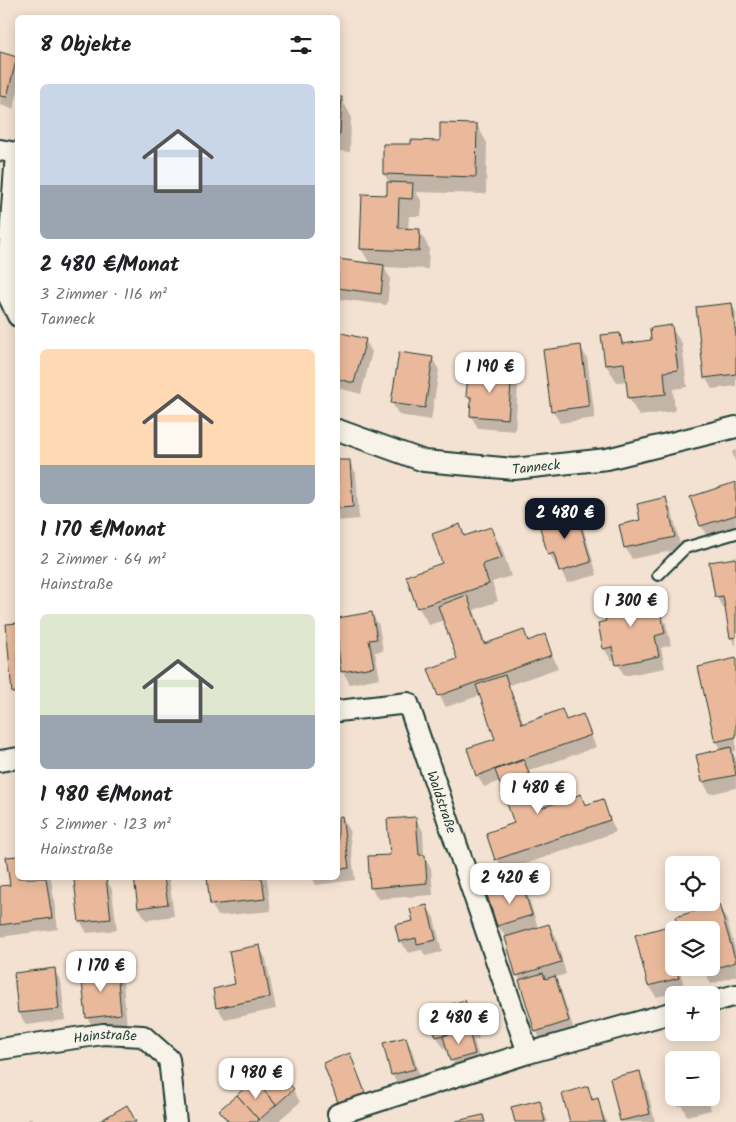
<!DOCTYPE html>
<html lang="de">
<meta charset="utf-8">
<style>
body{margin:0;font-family:Kalam,sans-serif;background:#f6f6f6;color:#202124;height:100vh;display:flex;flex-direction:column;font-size:19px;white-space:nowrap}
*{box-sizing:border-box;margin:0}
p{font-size:16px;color:#757577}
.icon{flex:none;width:28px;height:28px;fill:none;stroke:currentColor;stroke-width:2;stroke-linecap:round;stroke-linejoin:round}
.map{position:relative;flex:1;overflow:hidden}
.sheet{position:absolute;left:15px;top:15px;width:325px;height:865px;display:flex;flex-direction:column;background:#fff;border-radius:8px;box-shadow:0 2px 12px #0003}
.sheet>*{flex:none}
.buttons{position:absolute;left:665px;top:856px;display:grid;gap:10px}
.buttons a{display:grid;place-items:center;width:55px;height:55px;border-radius:8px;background:#fff;box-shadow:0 2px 12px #0003;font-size:25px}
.price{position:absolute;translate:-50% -42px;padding:0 11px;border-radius:10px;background:#fff;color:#222;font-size:16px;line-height:32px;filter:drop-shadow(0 1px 2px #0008)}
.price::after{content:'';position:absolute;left:50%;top:30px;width:15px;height:11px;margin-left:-8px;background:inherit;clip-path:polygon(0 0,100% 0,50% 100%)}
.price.on{background:#111827;color:#fff}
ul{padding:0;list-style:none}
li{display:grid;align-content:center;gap:10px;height:265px;padding:0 25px}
li span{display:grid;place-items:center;height:155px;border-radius:8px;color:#555}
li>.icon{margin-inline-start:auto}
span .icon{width:90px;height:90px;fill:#fffc;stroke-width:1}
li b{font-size:21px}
h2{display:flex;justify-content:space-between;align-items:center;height:60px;padding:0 25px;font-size:21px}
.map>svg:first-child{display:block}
.shadow{fill:#0003}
.building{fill:#eab99b;stroke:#1f3d34}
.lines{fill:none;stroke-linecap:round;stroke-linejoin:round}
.lane-casing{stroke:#1f3d34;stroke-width:14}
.street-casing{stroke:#1f3d34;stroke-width:24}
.lane{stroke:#f7f3e8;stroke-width:10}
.street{stroke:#f7f3e8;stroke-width:20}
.labels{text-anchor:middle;stroke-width:4;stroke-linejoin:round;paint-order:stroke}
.street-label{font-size:14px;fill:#1f3d34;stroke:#f7f3e8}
</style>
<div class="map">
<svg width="736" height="1122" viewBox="0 0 736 1122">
<rect width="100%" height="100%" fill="#f3e2d1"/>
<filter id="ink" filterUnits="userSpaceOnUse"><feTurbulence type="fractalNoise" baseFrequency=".02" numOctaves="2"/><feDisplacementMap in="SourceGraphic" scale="10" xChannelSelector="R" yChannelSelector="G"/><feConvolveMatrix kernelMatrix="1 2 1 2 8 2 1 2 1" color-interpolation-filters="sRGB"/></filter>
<g filter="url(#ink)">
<!-- shadow -->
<g class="shadow">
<path d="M0 54 16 58 18 60V92L13 109 0 105Z"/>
<path d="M338 98H341L351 116 350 152 338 151Z"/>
<path d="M477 125 487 143 486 194 416 192 422 202 421 216H409L408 230H419L429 248 428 269 384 267 390 278 387 305 338 299V260L371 265 361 249 388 196 389 182 384 174 412 146 441 142Z"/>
<path d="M731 304 736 312V386L712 389 705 377Z"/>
<path d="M671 327 682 344 687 387 673 389 675 411 639 416 629 398 627 381 617 382 606 365 619 334 625 345 652 341Z"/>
<path d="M338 333 365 340 372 352 361 394 338 388Z"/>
<path d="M580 346 587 358 595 418 560 423 553 411 545 351Z"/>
<path d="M432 358 439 370 431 420 399 415 392 403Z"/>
<path d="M511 374 518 386 515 431 478 428 471 416 472 404 467 396 476 378Z"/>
<path d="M736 450V464L732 452Z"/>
<path d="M349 461 356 473 359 519 338 521V462Z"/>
<path d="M736 484V529L708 538 701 526 692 498Z"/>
<path d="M665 499 672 511 681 549 632 559 625 547 642 521Z"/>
<path d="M575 512 582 524 597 575 567 583 559 566H556L550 554Z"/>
<path d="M460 526 466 537 490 528 501 546 511 576 492 582 498 601 474 610 486 645 523 632 529 641 544 636 558 668 509 685 524 724 562 711 567 721 583 716 596 747 529 771 543 809 581 796 586 806 602 800 616 832 503 872 487 834 515 824 500 781 484 787 477 775 496 740 481 695 446 707 439 695 458 660 444 620 429 625 419 608 408 576 444 564Z"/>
<path d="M736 559V646L731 638 727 608H723L716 596Z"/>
<path d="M645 592 654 612 659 611 666 623 671 645 661 648 665 668 624 676 616 659 611 660 604 648 608 622Z"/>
<path d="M372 614 379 626 383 651 375 652 380 678 350 684 343 672 340 658H338V619Z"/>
<path d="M18 624V699L13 692Z"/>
<path d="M736 660V751L732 752 736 759V788L710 794 703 782 722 751 717 742Z"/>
<path d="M342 817 349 829 355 880 316 885 312 878H338V818Z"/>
<path d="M416 819 423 831 424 857 431 868 433 895 378 899 371 887Z"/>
<path d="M18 878H51L58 929 0 937V887L11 886Z"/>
<path d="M106 878 112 890 117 930 87 933 80 921 76 881Z"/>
<path d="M135 878H169L174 916 146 920 139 908Z"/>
<path d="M209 878H267L271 911 218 916 211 904Z"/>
<path d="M522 886 529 898 538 928 549 925 556 937 566 974 554 978 561 990 575 1033 543 1043 536 1031 506 937 498 926Z"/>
<path d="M719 905 726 917 736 952V976L711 984 703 968H711V930H681Z"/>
<path d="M427 906 434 918 442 952 425 956 422 950 408 953 401 941Z"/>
<path d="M665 929 674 948V968H679L685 990 656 997 649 985Z"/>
<path d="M259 947 266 959 276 1009 225 1020 218 1008 214 990 237 985Z"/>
<path d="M54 970 61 982 65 1020 26 1025 19 1013Z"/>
<path d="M116 970 123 982 127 1026 94 1029 87 1017Z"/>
<path d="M465 1002 472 1014 479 1039 474 1040 481 1066 458 1073 447 1048 444 1049 437 1037 429 1012Z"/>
<path d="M405 1038 412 1050 421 1081 399 1086 392 1075Z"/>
<path d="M349 1055 372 1107 347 1117Z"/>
<path d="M271 1066 293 1090 300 1102 277 1122H227L221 1111Z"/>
<path d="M639 1072 646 1084 655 1122H622Z"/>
<path d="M587 1088 595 1101 597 1100 607 1122H572Z"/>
<path d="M678 1098H708L711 1110 687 1116Z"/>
<path d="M539 1101 548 1122H516Z"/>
<path d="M31 1118 33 1122H24Z"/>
</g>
<!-- building -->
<g class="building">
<path d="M0 52 17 57 7 97 0 96Z"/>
<path d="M338 97H342L340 134H338Z"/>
<path d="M440 123 477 124 476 177 383 174V144H411V140L440 141Z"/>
<path d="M387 182 413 183 412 199 399 198 398 228 420 229 419 251 360 249 362 194 387 195Z"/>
<path d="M338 259 384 265 381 294 338 288Z"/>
<path d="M732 303 736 336V374L704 378 696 307Z"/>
<path d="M672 325 678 370 664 372 666 394 628 398 624 363 605 365 601 335 620 333 622 344 651 340 650 328Z"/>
<path d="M338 332 366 339 354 383 338 379Z"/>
<path d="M581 345 589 406 551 411 543 350Z"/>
<path d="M399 352 433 357 425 408 391 403Z"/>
<path d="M475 370 512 373 508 419 470 416 471 397 466 396 468 376 475 377Z"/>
<path d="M338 460H350L353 507 338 508Z"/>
<path d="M736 482V515L700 526 690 497Z"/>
<path d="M666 497 675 537 624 548 619 525 640 520 637 504Z"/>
<path d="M576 510 591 562 559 572 554 553 548 555 538 521Z"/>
<path d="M460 524 464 536 491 527 502 558 482 564 489 584 417 608 406 576 442 563 432 534Z"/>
<path d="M736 558V637L730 638 723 596 715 597 709 562Z"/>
<path d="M646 590 651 612 660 610 665 633 655 636 659 656 616 665 612 647 603 649 598 623 606 621 602 600Z"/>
<path d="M467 595 484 644 524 630 528 641 545 634 552 655 438 696 428 669 457 659 438 606Z"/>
<path d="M372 612 377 639 369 640 374 667 341 672 338 648V618Z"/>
<path d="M18 623V692L12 693 6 624Z"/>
<path d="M736 658V737L715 742 698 667Z"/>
<path d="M505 675 522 724 562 709 566 720 583 714 591 735 476 776 467 748 495 739 476 685Z"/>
<path d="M731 747 736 775 702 782 696 755Z"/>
<path d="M524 760 541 808 581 794 585 805 603 799 610 820 495 860 486 833 514 823 495 770Z"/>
<path d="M342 816 349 868 338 869V817Z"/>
<path d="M416 817 419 855H425L427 883 370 888 368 856 390 855 387 819Z"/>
<path d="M18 856V878H46L52 918 0 925V886L10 885 6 857Z"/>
<path d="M106 878 111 919 79 922 74 880Z"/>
<path d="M134 878H164L168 904 138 908Z"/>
<path d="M207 878H262L265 899 210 905Z"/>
<path d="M522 884 532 915 497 926 487 895Z"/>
<path d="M719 904 736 962 703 972 702 968H711V930H679L675 917Z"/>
<path d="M427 905 436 940 417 944 416 938 399 942 395 925 413 921 410 909Z"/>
<path d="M549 924 561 962 516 976 505 937Z"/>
<path d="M665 927 674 968H676L679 978 648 986 635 935Z"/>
<path d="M260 945 270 997 216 1008 213 989 235 984 229 951Z"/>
<path d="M55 968 59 1009 18 1013 14 973Z"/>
<path d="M117 969 121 1014 86 1018 81 972Z"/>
<path d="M543 973 545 979 555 976 569 1021 535 1032 519 980Z"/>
<path d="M465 1000 473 1027 436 1037 428 1011Z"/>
<path d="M468 1028 475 1054 450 1061 443 1036Z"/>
<path d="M406 1037 415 1069 391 1075 383 1043Z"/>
<path d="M350 1053 366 1095 339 1105 323 1063Z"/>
<path d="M693 1053 695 1060H674V1087L667 1060Z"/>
<path d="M272 1064 294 1089 276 1105 254 1079Z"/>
<path d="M640 1071 650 1114 620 1121 610 1078Z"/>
<path d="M254 1079 276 1105 259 1120 237 1095Z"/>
<path d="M588 1086 592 1100 598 1098 604 1122H570L562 1094Z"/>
<path d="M237 1095 259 1120 257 1122H229L219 1110Z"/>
<path d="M677 1098H705L679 1105Z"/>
<path d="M540 1100 545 1122H515L511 1107Z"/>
<path d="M127 1105 136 1122H98Z"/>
<path d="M483 1115 485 1122H456V1121Z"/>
</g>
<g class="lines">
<defs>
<path id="lane" d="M658 575 685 548 736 533"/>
<g id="street">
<path d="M0 150 16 153 6 291 18 316"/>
<path id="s1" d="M338 430 424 461 514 469 607 459 736 427"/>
<path id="s2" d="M338 711 408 703 528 1053 674 1012"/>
<path d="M0 761 18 758"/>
<path d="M711 1002 736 995"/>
<path id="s3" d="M0 1049 103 1034 143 1036 169 1059 176 1122"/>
<path d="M338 1114 528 1053"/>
</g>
</defs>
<!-- lane casing -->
<use href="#lane" class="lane-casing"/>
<!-- street casing -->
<use href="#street" class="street-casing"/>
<!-- lane -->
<use href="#lane" class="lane"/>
<!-- street -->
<use href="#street" class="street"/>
</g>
</g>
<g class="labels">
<!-- street labels -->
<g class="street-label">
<text dy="5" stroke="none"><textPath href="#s1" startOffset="204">Tanneck</textPath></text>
<text dy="5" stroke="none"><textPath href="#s2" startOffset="175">Waldstraße</textPath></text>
<text dy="5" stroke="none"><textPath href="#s3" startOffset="106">Hainstraße</textPath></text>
</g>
</g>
</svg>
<div class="buttons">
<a><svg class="icon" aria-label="locate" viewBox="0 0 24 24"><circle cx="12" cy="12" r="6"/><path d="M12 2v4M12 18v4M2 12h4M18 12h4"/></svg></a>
<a><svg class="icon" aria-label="layers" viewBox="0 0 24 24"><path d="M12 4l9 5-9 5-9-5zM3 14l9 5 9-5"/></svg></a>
<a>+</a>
<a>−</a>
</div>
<b class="price" style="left:490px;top:394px">1 190 €</b>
<b class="price on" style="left:565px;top:540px">2 480 €</b>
<b class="price" style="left:631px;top:628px">1 300 €</b>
<b class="price" style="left:538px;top:815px">1 480 €</b>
<b class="price" style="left:510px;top:905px">2 420 €</b>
<b class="price" style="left:101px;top:993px">1 170 €</b>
<b class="price" style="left:459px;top:1045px">2 480 €</b>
<b class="price" style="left:256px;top:1100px">1 980 €</b>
<section class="sheet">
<h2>8 Objekte<svg class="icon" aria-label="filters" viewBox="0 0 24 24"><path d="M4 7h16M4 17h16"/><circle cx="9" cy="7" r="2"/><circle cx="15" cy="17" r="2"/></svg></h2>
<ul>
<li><span style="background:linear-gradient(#c9d6e8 65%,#9aa5b1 0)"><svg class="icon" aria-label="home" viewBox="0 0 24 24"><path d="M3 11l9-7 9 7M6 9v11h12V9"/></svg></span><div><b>2 480 €/Monat</b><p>3 Zimmer · 116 m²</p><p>Tanneck</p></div></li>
<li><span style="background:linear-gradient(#ffd9b3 75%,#9aa5b1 0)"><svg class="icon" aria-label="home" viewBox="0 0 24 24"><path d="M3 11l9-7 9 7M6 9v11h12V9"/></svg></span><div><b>1 170 €/Monat</b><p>2 Zimmer · 64 m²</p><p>Hainstraße</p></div></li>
<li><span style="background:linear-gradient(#dfe7d0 65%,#9aa5b1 0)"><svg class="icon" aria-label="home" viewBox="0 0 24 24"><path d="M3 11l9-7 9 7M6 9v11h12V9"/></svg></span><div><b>1 980 €/Monat</b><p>5 Zimmer · 123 m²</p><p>Hainstraße</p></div></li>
</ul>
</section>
</div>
